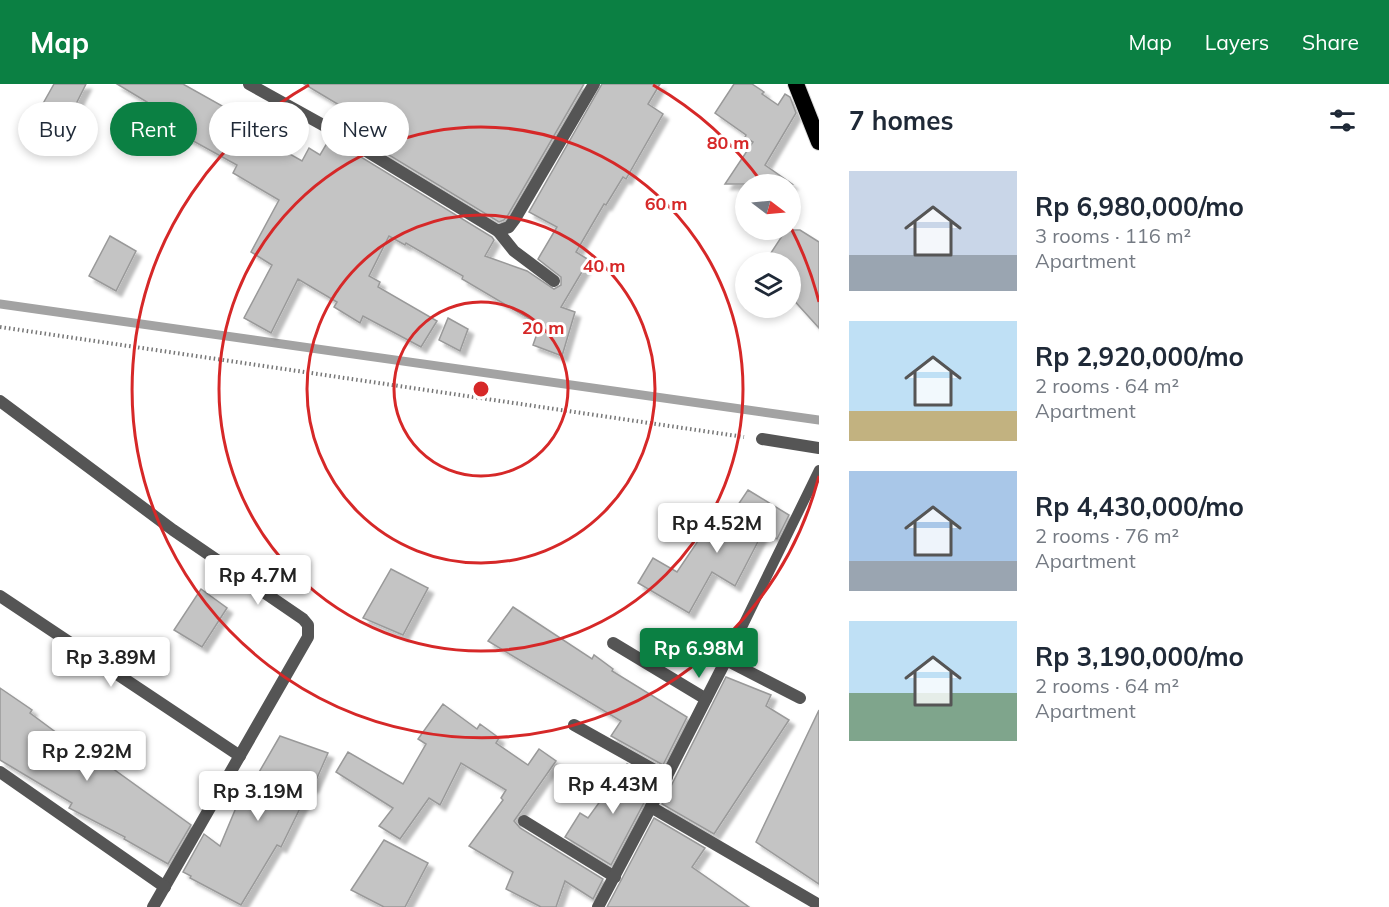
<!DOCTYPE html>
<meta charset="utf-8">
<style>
body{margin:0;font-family:Mulish,sans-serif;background:#f6f6f7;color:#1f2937;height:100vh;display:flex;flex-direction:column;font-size:22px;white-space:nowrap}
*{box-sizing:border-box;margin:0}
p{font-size:20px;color:#747a83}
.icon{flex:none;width:33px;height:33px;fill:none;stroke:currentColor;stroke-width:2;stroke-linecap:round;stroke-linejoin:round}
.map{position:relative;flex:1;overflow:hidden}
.sheet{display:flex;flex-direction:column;background:#fff;width:570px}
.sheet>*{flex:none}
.guide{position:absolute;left:18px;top:18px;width:570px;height:54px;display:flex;gap:12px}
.needle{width:39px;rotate:106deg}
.controls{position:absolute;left:735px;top:90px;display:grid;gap:12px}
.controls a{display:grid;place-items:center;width:66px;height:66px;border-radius:50%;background:#fff;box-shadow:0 3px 9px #0003;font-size:30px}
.price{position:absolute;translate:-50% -51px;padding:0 14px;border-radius:6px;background:#fff;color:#222;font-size:20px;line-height:39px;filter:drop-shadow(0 2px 3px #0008)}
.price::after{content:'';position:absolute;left:50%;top:36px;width:18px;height:14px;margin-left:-9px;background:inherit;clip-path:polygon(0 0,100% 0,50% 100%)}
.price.current{background:#0b8043;color:#fff}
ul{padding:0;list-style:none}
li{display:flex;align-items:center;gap:18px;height:150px;padding:0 30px}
li span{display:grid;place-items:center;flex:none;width:168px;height:120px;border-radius:0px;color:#555}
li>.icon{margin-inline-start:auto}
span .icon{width:72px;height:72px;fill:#fffc;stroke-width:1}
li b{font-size:26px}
h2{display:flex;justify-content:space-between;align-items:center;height:72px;padding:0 30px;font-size:26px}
.tag{padding:0 21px;border-radius:27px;background:#fff;box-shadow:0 3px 9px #0003;font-size:21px;line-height:54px}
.tag.current{background:#0b8043;color:#fff}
header{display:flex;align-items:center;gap:36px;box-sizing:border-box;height:84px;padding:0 30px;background:#0b8043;color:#fff}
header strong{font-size:28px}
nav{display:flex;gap:33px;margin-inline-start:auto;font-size:21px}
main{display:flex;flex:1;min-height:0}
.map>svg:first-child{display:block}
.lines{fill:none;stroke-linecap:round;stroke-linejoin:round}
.stream{stroke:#a3a3a3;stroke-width:9}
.building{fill:#c4c4c4;stroke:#999;stroke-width:1.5;filter:url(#shadow)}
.trunk-casing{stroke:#dbdbdb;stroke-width:18}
.path{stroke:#777;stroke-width:4;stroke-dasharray:1.5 3;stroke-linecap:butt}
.service{stroke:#555;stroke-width:10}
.minor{stroke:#555;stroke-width:12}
.trunk{stroke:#000;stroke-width:16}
.ring{fill:none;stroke:#d62828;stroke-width:3}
.centre{fill:#d62828;stroke:#fff;stroke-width:3}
.ring-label{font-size:18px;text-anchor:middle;font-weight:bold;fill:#d62828;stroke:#fff;stroke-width:6;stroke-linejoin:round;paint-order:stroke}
</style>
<header>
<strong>Map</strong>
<nav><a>Map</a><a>Layers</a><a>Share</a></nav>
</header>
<main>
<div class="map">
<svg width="819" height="823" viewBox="0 0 819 823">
<defs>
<filter id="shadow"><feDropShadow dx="5.5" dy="5.5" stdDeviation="1.5" flood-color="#0004"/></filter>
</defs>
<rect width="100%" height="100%" fill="#fff"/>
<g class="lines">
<!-- stream -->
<path class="stream" d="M0 220 819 336"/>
</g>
<!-- building -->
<g class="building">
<path d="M54 0H86L58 56 31 41Z"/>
<path d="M117 0H183L233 28 230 36 302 77 309 64 320 71 330 54 492 153 494 156 485 172 527 187 554 205 561 201V193L538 175 557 143 529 128 602 0H660L648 20 663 30 626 95 623 93 606 121 604 120 576 168 589 176 561 223 575 228 562 272 533 261 540 241 462 195 463 192 406 159 405 161 389 152 369 192 380 198 378 203 437 237 421 263 363 232 360 239 334 223 337 218 298 195 271 249 244 234 272 181 251 168 279 116 233 89 237 81 186 53 188 50 143 24 147 18Z"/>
<path d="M304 0H584L508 131 504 136 499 138 338 40 346 25Z"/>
<path d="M734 0H752L764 8 762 10 778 21 785 10 790 13 796 29 765 81 792 100H725L753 58 745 53 746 51 715 29Z"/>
<path d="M786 146H800L819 158V244L790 212V178H765Z"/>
<path d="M110 152 136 167 116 207 89 192Z"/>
<path d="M448 234 468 245 460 267 439 256Z"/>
<path d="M748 406 789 431 777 455 764 446 735 502 712 488 689 529 638 499 653 474 677 488 702 451 713 458Z"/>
<path d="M391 485 428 504 403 551 363 534Z"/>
<path d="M201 505 227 524 202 563 174 546Z"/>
<path d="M513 523 592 575 594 571 613 585 612 587 687 633 663 681 611 652 621 637 488 557Z"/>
<path d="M726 593 771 611 766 622 789 636 714 750 662 720Z"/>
<path d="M0 604 32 626 30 629 65 655 69 649 96 668 94 671 191 741 168 780 124 755 125 753 69 724 72 719 0 676Z"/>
<path d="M443 620 477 645 480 640 499 654 496 659 528 681 539 665 556 677 514 737 520 744 603 795 593 815 565 797 556 823H541L506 805 513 788 469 762 503 716 501 714 506 706 461 679 440 721 429 714 400 755 379 742 393 724 336 688 348 668 403 700 426 660 418 655Z"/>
<path d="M819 626V800L756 758Z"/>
<path d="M280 652 328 669 313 703 311 702 281 763 277 761 241 821 190 794 191 792 183 788 204 750 220 762 243 707 247 709Z"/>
<path d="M627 680 656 696 611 781 565 753 580 729 588 734Z"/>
<path d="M654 734 705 764 692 783 749 823H607Z"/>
<path d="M384 756 428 779 405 823H384L351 806Z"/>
</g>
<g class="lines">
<defs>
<path id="trunk" d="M796 0 819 58"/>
</defs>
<!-- trunk casing -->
<use href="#trunk" class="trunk-casing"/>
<!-- path -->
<path class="path" d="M0 243 744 353"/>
<!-- service -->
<path class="service" d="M726 576 819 386"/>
<!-- minor -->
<g class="minor">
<path d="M249 0 332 46 498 147 509 143 515 135 594 0"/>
<path d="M498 147 514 167 554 197"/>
<path d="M0 317 173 446 303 535 308 541V553L153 823"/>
<path d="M762 355 819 364"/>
<path d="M0 512 240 672"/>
<path d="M613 559 706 615"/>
<path d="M574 641 667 693"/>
<path d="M0 688 165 803"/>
<path d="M651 723 726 576 800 614"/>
<path d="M524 737 615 793"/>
<path d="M598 823 651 723 819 821"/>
</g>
<!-- trunk -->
<use href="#trunk" class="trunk"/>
</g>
<!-- distance rings -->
<g class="ring">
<circle cx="481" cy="305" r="87"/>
<circle cx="481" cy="305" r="174"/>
<circle cx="481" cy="305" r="262"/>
<path d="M819 392A349 349 0 1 1 309 1M653 1A349 349 0 0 1 763 100M791 144A349 349 0 0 1 819 218"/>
</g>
<circle cx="481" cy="305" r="9" class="centre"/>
<g class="ring-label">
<text x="728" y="65">80 m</text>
<text x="666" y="126">60 m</text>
<text x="604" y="188">40 m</text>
<text x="543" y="250">20 m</text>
</g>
</svg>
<div class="controls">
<a><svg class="needle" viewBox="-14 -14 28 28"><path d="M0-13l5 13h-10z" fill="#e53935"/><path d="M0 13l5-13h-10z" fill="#747a83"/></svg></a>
<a><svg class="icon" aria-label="layers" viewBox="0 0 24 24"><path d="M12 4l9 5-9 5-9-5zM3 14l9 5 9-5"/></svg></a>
</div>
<b class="price" style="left:717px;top:470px">Rp 4.52M</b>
<b class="price" style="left:258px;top:522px">Rp 4.7M</b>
<b class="price current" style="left:699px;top:595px">Rp 6.98M</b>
<b class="price" style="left:111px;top:604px">Rp 3.89M</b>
<b class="price" style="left:87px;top:698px">Rp 2.92M</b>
<b class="price" style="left:613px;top:731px">Rp 4.43M</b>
<b class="price" style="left:258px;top:738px">Rp 3.19M</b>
<div class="guide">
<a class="tag">Buy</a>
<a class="tag current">Rent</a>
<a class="tag">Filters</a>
<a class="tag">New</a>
</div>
</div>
<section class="sheet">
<h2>7 homes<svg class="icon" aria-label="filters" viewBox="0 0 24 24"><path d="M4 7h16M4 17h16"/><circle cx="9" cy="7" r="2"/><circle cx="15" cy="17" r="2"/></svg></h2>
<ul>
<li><span style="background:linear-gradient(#c9d6e8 70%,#9aa5b1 0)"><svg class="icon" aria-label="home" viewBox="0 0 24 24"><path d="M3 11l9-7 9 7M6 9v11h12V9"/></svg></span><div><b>Rp 6,980,000/mo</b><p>3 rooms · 116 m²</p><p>Apartment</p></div></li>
<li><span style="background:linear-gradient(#bfe0f5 75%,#c2b280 0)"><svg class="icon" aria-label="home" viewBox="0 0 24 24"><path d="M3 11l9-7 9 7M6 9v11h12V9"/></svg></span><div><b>Rp 2,920,000/mo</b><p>2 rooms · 64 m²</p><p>Apartment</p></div></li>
<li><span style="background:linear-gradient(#a9c7e8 75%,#9aa5b1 0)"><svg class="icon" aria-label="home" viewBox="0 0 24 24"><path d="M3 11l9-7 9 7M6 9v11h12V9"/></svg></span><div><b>Rp 4,430,000/mo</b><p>2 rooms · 76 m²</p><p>Apartment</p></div></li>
<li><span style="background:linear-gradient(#bfe0f5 60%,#7fa58c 0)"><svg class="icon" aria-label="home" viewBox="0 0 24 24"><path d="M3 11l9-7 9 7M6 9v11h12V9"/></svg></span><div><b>Rp 3,190,000/mo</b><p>2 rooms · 64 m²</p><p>Apartment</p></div></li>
</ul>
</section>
</main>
